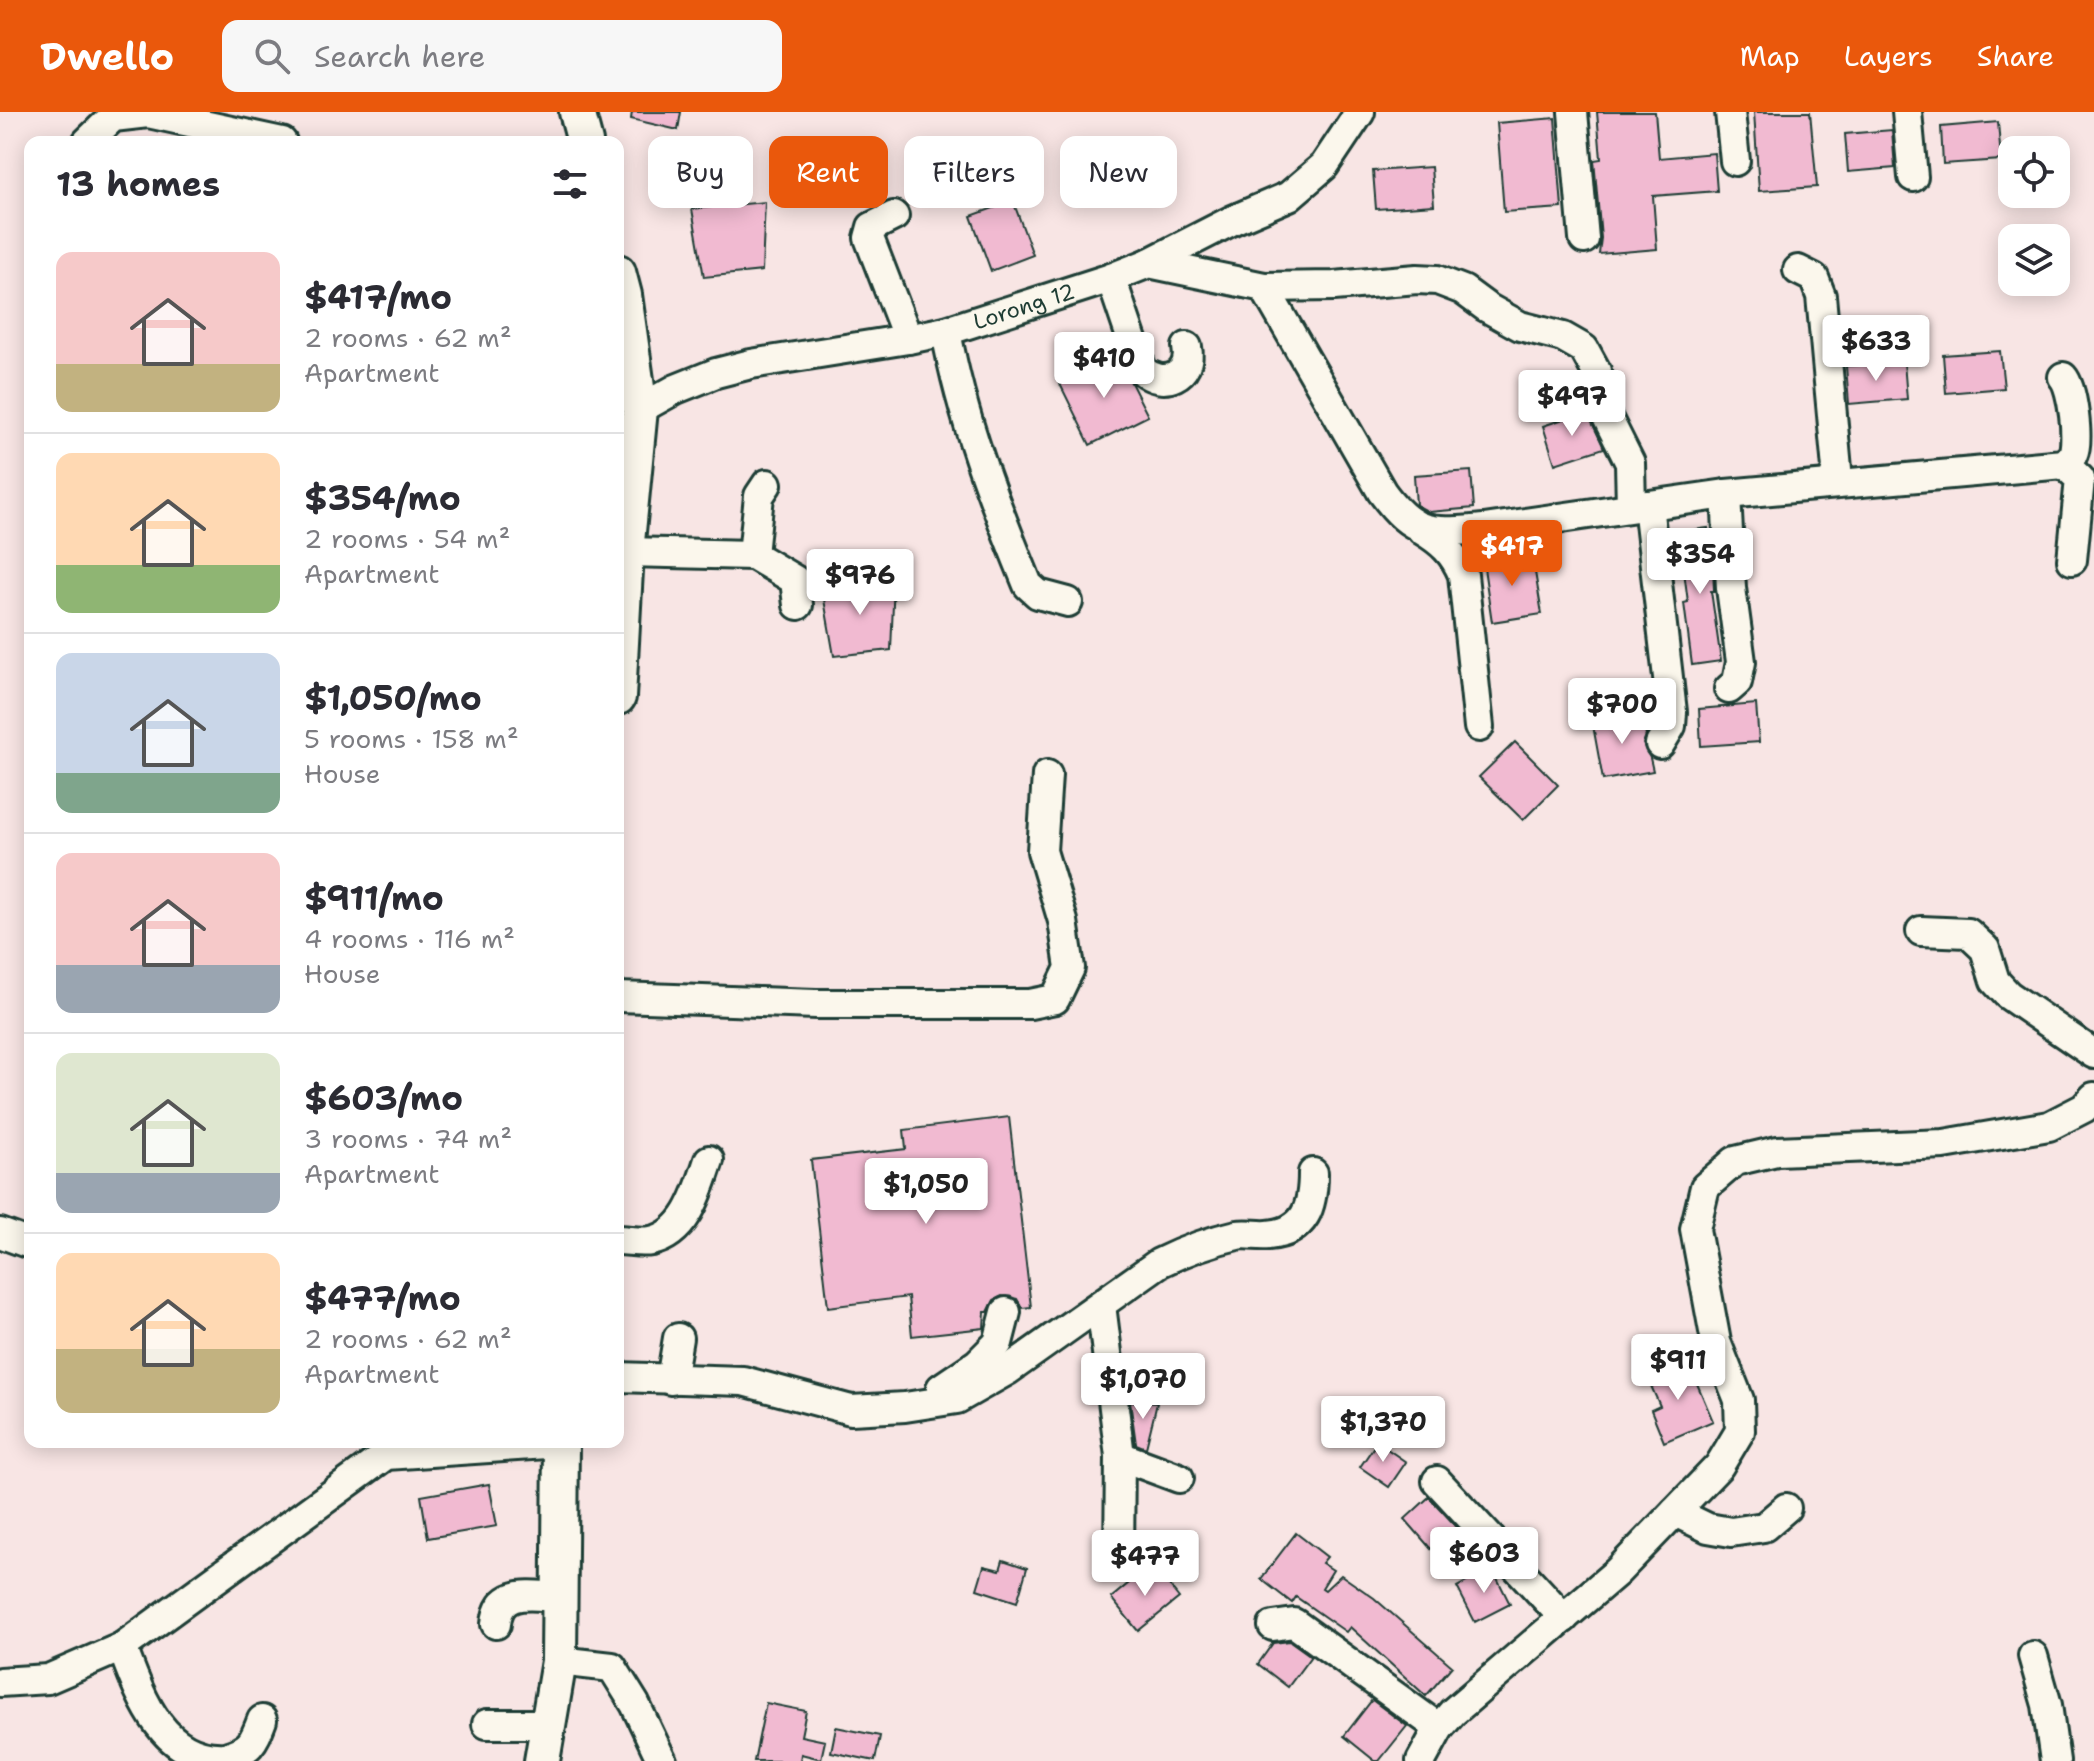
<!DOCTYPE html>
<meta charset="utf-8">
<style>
body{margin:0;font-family:"Shantell Sans",sans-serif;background:#f7f7f7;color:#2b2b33;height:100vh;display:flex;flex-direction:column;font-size:30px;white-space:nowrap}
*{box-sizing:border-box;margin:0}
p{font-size:26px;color:#7c7c81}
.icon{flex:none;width:44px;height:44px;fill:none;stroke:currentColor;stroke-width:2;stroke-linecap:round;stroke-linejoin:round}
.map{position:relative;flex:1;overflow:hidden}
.details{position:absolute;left:24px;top:24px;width:600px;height:1312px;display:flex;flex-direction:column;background:#fff;border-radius:16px;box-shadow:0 4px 20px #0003}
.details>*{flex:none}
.guide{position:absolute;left:648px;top:24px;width:760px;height:72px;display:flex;gap:16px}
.fabs{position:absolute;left:1998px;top:24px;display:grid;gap:16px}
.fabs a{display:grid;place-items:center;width:72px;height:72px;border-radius:16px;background:#fff;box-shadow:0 4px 20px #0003;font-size:40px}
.price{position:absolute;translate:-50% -68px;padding:0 18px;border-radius:8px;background:#fff;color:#222;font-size:26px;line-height:52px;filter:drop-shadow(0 2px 4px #0008)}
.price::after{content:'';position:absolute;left:50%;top:48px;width:24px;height:18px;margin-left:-12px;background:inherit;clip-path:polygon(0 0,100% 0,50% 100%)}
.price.selected{background:#ea580c;color:#fff}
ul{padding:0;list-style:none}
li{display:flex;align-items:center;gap:24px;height:200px;padding:0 32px}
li+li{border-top:2px solid #e1e1e2}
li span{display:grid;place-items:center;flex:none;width:224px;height:160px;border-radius:16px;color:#555}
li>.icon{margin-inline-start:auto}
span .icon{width:96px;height:96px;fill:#fffc;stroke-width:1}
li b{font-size:34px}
h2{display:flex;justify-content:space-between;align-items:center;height:96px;padding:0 32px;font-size:34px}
.pill{padding:0 28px;border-radius:16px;background:#fff;box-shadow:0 4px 20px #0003;font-size:28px;line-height:72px}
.pill.selected{background:#ea580c;color:#fff}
header{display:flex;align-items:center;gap:48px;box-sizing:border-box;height:112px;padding:0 40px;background:#ea580c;color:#fff}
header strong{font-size:38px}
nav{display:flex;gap:44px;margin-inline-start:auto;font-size:28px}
.search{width:560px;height:72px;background:#f7f7f7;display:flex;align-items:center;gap:20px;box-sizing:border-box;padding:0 28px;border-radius:16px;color:#7c7c81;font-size:30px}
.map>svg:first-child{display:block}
.building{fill:#f1bad1;stroke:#1f3d34;stroke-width:2}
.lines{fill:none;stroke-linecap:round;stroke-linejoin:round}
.minor-casing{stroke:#1f3d34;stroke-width:34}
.major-casing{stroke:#1f3d34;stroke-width:40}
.minor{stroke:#fbf7ec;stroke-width:28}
.major{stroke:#fbf7ec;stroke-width:34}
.labels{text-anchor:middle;stroke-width:6;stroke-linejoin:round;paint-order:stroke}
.street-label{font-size:22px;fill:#1f3d34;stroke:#fbf7ec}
</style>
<header>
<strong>Dwello</strong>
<div class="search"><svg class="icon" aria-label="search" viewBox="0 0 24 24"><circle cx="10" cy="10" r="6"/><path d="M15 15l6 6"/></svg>Search here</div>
<nav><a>Map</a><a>Layers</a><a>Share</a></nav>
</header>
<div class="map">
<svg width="2094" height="1649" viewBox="0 0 2094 1649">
<rect width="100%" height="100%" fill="#f8e5e4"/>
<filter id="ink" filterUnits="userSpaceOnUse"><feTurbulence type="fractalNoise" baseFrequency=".0125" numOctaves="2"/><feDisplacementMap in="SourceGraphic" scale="16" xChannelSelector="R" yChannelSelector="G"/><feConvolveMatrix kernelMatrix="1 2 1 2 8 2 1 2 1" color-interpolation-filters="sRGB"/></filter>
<g filter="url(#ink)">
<!-- building -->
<g class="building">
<path d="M632 0H681L678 18 631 7Z"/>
<path d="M1597 0H1655L1659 46 1714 41 1717 79 1653 84 1657 137 1599 142 1601 126 1594 48 1601 47Z"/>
<path d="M1754 0H1810L1817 75 1759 79Z"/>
<path d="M1555 6 1562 96 1504 100 1497 11Z"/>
<path d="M1998 10 2001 48 1943 52 1941 15Z"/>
<path d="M1892 18 1895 56 1848 60 1845 22Z"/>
<path d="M1431 55 1434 93 1376 97 1373 59Z"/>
<path d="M1013 89 1033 143 991 159 971 104Z"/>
<path d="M765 90 762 159 704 165 692 97Z"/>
<path d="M2000 239 2004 276 1946 281 1943 243Z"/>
<path d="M1117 243 1148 304 1090 333 1060 272Z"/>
<path d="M1904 250 1907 287 1849 292 1846 254Z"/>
<path d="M1587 299 1604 336 1555 352 1543 314Z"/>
<path d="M1471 359 1474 396 1429 400 1416 393 1414 363Z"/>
<path d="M1708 416 1713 455 1714 479H1711L1721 549 1692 553 1684 491 1688 490 1679 420Z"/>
<path d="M1532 442 1542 502 1492 510 1483 449Z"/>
<path d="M894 469 891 538 834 544 822 476Z"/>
<path d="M1756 592 1759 630 1701 634 1699 597Z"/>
<path d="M1641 599 1646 623 1643 632 1650 646 1653 659 1603 668 1592 608Z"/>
<path d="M1515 630 1558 673 1523 708 1479 665Z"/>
<path d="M1009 1005 1031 1195 1022 1196 1017 1187 1002 1184 994 1188 988 1200H985L984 1216 912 1224 908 1185 828 1195 811 1048 906 1037 904 1018Z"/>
<path d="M1687 1248 1713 1309 1664 1330 1651 1298 1660 1294 1647 1265Z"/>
<path d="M1130 1289 1157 1291 1146 1336 1136 1332Z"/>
<path d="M1377 1330 1406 1350 1389 1375 1360 1355Z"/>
<path d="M489 1372 497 1414 428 1426 421 1384Z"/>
<path d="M1429 1385 1463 1422 1449 1436 1442 1428 1431 1437 1405 1407Z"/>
<path d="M1296 1421 1327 1445 1322 1451 1333 1458 1322 1476 1325 1478 1341 1463 1374 1486 1452 1554 1426 1584 1350 1515 1346 1520 1296 1485 1292 1491 1261 1467Z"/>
<path d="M1003 1448 1027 1456 1017 1490 977 1477 984 1454 1000 1458Z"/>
<path d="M1152 1452 1179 1486 1138 1519 1111 1486Z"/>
<path d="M1492 1456 1510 1492 1475 1510 1457 1475Z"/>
<path d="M1290 1529 1311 1544 1288 1575 1258 1552 1273 1531Z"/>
<path d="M1372 1588 1407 1614 1379 1649H1375L1344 1624Z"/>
<path d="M766 1591 806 1599 801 1624 825 1629 821 1647 801 1642 800 1649H754Z"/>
<path d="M836 1615 880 1624 875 1649 831 1640Z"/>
</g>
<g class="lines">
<defs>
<g id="minor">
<path d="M1573 0 1584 127"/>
<path d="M1730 0 1735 49"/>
<path d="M1907 0 1913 65"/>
<path d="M87 30 113 5 148 1 282 30"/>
<path d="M894 104 872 115 869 126 908 227"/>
<path d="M1149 151 1264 175 1334 174 1417 167 1437 168 1463 178 1486 195 1520 214 1563 225 1584 237 1596 259 1605 301 1630 351 1631 394"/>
<path d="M1798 158 1814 166 1821 184 1837 357 1832 372"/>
<path d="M1111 166 1142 258C1163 277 1193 264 1187 235"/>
<path d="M1264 175 1382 380C1415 425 1432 421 1484 417L1726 382 2064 352C2066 350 2072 345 2073 342 2079 329 2073 276 2063 265"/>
<path d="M946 219C962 308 994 390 1028 473L1038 482 1068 490"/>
<path id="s1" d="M640 297 676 277 716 261 751 252 908 227 946 219 1111 166 1149 151 1233 108 1289 84 1324 54 1360 0"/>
<path d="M2064 352 2080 367 2072 448"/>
<path d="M1726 382 1731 476 1741 550 1737 570 1729 577"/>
<path d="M1648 393 1672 600 1671 614 1660 632"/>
<path d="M1422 418C1442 430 1454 441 1463 463L1479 615"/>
<path d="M626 440 753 443 795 468 798 493"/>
<path d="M753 443 759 384 767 372"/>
<path d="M1921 819 1968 821 1985 837 1995 869 2008 883 2094 942"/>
<path d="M618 885 816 892H1030L1055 887 1070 856 1063 809 1042 739 1047 663"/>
<path d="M0 1121 30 1132"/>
<path d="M618 1128C628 1128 641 1131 651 1129 687 1122 699 1078 709 1048"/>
<path d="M1101 1193 1120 1344 1119 1446"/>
<path d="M618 1265 743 1269 851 1298 905 1295 957 1287 1008 1258 1159 1151C1184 1139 1210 1129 1237 1123 1247 1121 1258 1124 1268 1123 1306 1120 1313 1094 1313 1061"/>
<path d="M671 1268 678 1226"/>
<path d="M941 1276 978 1251 998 1231 1006 1200"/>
<path d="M1120 1344 1179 1366"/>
<path d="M1437 1369 1564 1506"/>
<path d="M1675 1400 1708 1416 1731 1420 1764 1415 1786 1396"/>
<path d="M496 1512C499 1475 532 1484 558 1485"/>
<path d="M1273 1514 1294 1511 1439 1616"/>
<path d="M122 1535C139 1580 161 1649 225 1645 250 1638 253 1632 262 1608"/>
<path d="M2033 1544 2047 1593 2055 1649"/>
<path d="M559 1549 612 1555 635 1592 662 1649"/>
<path d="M0 1570 48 1567 122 1535 386 1343 561 1331"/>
<path d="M487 1612H549"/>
<path d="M1421 1649 1439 1616 1453 1600 1617 1460 1719 1354 1740 1319 1739 1288 1716 1230 1695 1117 1705 1075 1735 1049 1777 1039 1944 1032 2049 1014 2084 996 2094 985"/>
</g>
<g id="major">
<path d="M577 0 585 30"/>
<path d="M618 160 624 183 640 297 626 440 618 585"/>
<path d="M542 1649 559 1549 561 1330"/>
</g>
</defs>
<!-- minor casing -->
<use href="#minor" class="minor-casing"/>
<!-- major casing -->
<use href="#major" class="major-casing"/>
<!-- minor -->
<use href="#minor" class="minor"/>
<!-- major -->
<use href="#major" class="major"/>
</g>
</g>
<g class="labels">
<!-- street labels -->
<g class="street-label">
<text dy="8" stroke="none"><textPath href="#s1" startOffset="400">Lorong 12</textPath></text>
</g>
</g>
</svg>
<div class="fabs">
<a><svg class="icon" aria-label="locate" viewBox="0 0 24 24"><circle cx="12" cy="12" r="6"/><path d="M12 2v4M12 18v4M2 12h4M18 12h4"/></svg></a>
<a><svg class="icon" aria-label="layers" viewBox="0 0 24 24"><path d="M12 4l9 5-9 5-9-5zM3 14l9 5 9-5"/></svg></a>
</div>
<b class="price" style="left:1876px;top:271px">$633</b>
<b class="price" style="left:1104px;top:288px">$410</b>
<b class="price" style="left:1572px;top:326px">$497</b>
<b class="price selected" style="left:1512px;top:476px">$417</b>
<b class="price" style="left:1700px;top:484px">$354</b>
<b class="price" style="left:860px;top:505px">$976</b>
<b class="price" style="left:1622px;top:634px">$700</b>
<b class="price" style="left:926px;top:1114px">$1,050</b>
<b class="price" style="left:1678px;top:1290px">$911</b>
<b class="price" style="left:1143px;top:1309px">$1,070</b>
<b class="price" style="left:1383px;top:1352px">$1,370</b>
<b class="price" style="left:1484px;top:1483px">$603</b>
<b class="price" style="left:1145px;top:1486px">$477</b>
<div class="guide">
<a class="pill">Buy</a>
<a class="pill selected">Rent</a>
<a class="pill">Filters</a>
<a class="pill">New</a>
</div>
<section class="details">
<h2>13 homes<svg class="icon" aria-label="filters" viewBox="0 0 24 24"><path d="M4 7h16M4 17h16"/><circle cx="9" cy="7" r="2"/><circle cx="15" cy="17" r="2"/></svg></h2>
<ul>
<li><span style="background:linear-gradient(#f6c9c9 70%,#c2b280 0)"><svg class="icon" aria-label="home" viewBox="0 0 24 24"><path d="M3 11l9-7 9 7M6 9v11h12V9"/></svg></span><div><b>$417/mo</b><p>2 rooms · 62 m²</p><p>Apartment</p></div></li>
<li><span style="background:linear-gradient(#ffd9b3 70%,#8fb573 0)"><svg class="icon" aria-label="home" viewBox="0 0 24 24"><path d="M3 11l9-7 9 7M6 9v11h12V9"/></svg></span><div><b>$354/mo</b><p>2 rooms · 54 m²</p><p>Apartment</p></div></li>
<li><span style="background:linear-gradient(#c9d6e8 75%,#7fa58c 0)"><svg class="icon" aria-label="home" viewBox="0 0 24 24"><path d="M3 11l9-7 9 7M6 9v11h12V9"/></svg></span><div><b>$1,050/mo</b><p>5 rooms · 158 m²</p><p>House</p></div></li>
<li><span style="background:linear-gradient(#f6c9c9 70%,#9aa5b1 0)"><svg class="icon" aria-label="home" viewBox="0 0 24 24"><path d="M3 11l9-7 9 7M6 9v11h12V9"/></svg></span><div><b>$911/mo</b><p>4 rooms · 116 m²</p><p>House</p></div></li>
<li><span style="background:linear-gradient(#dfe7d0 75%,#9aa5b1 0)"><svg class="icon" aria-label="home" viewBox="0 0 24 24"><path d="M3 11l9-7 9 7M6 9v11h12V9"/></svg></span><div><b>$603/mo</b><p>3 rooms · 74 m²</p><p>Apartment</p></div></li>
<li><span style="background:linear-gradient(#ffd9b3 60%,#c2b280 0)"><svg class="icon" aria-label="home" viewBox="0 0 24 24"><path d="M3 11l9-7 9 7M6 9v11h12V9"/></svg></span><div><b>$477/mo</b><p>2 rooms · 62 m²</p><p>Apartment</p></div></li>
</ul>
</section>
</div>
